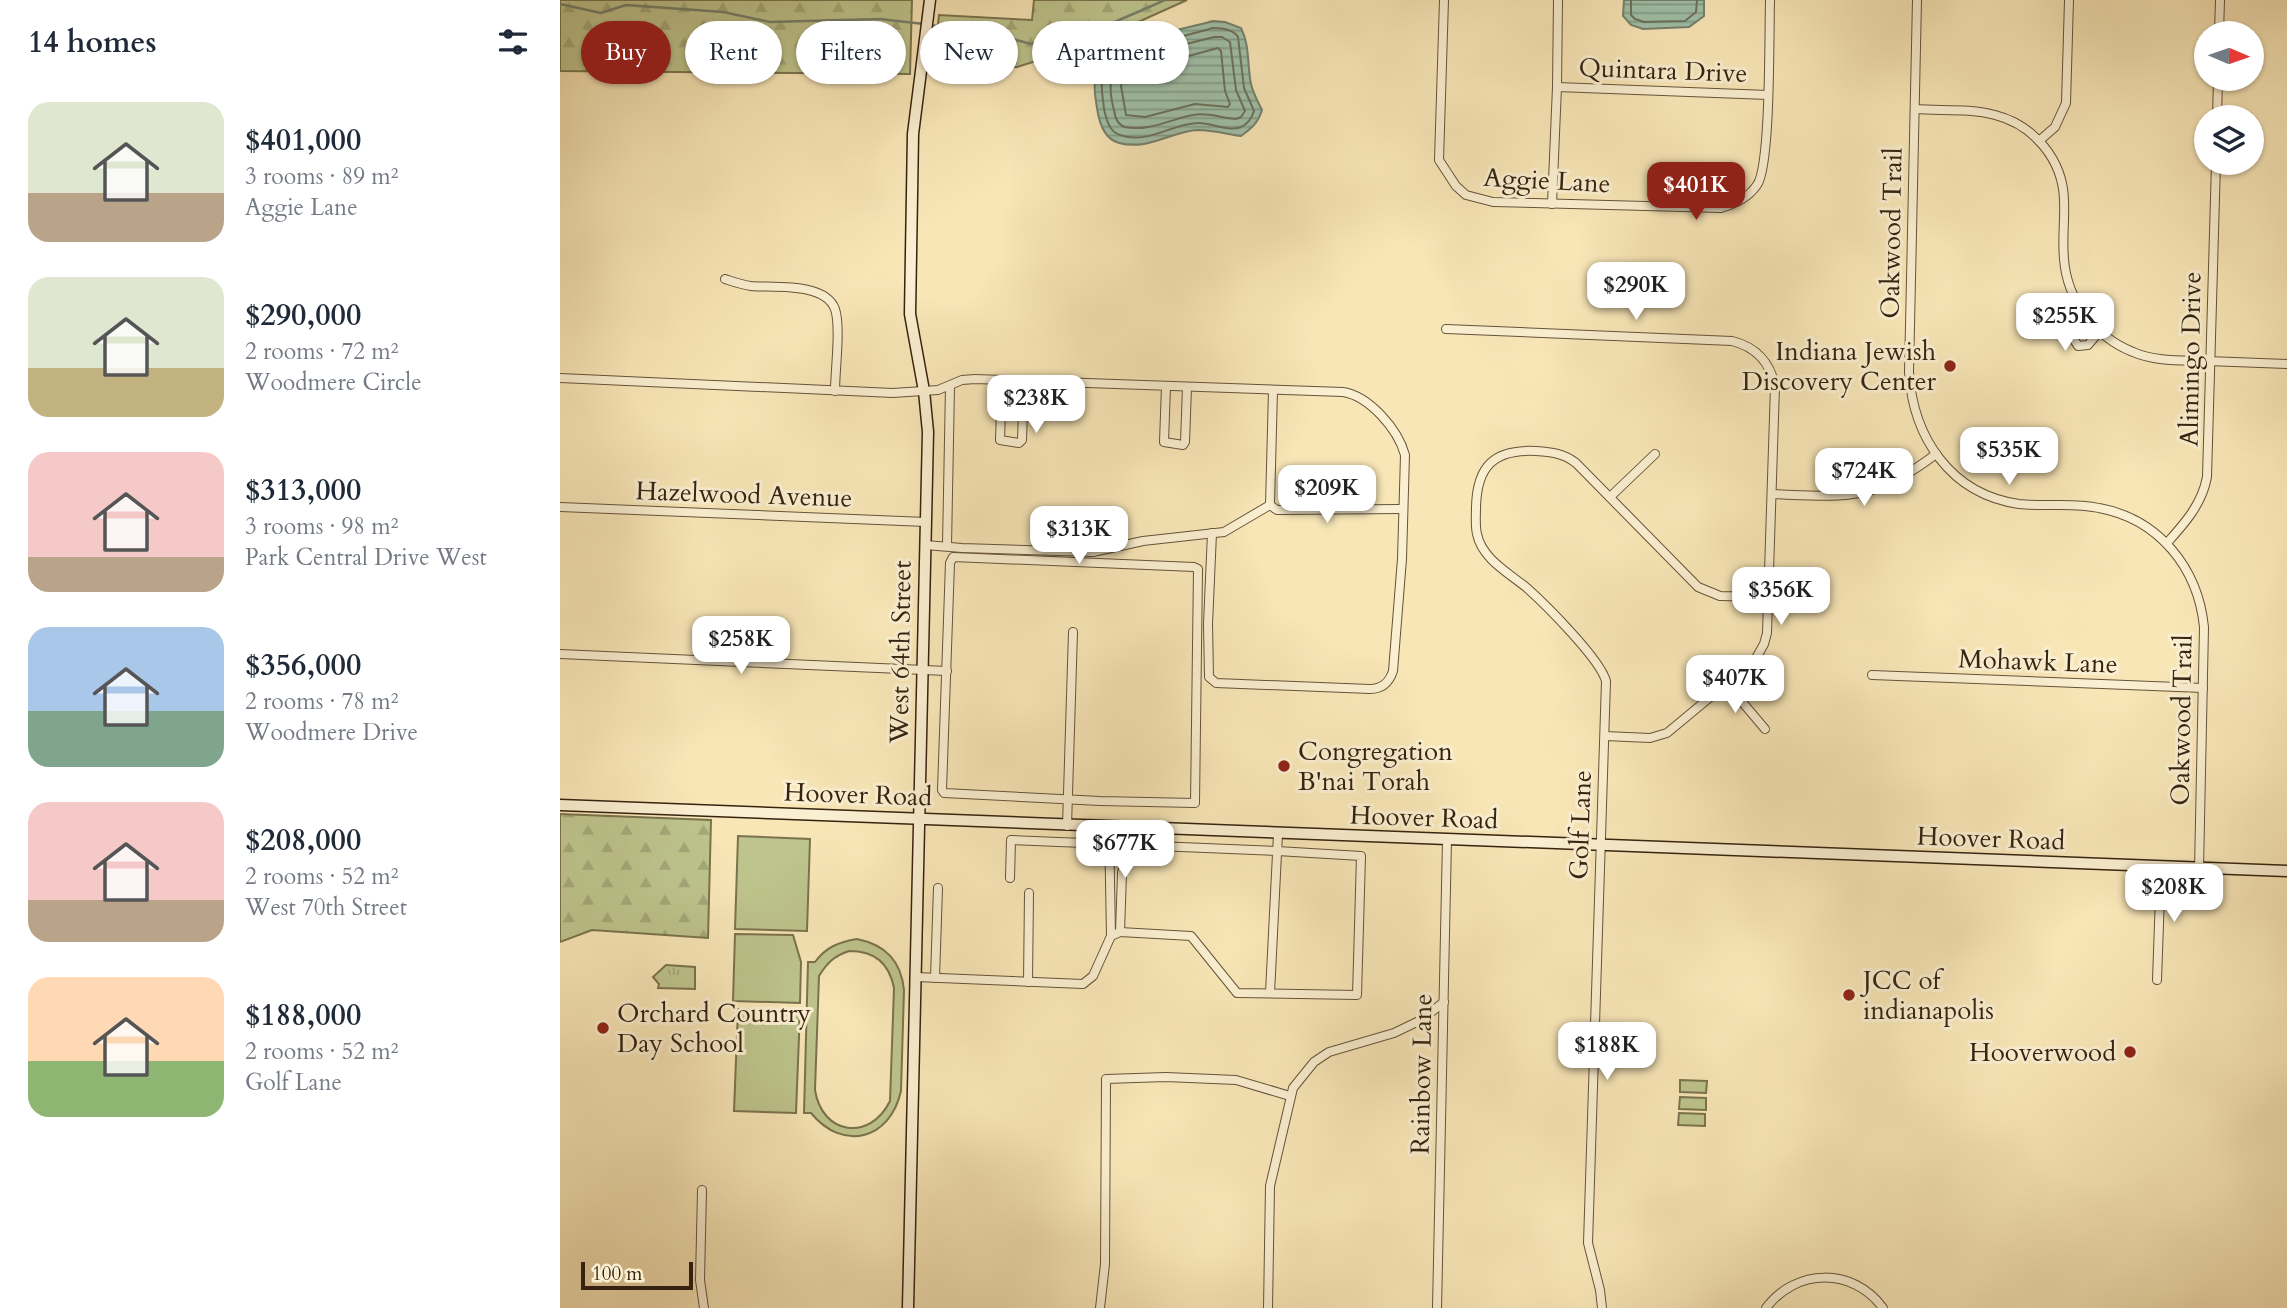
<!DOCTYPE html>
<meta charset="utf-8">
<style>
body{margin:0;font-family:Cardo,serif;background:#f2f2f3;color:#1f2937;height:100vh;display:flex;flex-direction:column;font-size:26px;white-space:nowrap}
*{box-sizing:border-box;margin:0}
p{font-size:23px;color:#747a83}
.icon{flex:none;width:38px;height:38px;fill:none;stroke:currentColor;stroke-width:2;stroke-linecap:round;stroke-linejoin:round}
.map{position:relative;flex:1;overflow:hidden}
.panel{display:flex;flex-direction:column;background:#fff;width:560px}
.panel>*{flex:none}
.guide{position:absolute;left:21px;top:21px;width:665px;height:63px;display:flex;gap:14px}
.needle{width:46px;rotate:92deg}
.controls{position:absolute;left:1634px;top:21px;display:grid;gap:14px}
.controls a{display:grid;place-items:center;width:70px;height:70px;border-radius:50%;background:#fff;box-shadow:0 2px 5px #0004;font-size:35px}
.scale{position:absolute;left:21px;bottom:18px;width:112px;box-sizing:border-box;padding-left:7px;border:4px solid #352210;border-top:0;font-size:19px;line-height:24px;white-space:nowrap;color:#352210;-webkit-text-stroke:5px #faefd0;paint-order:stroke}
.price{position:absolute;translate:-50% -60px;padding:0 16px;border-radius:14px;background:#fff;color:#222;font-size:23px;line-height:46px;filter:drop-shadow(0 2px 4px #0008)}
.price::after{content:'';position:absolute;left:50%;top:42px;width:21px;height:16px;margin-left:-10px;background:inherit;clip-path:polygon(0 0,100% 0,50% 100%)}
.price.selected{background:#8f2418;color:#fff}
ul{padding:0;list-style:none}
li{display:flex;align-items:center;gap:21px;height:175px;padding:0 28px}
li span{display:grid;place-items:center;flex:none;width:196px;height:140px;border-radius:21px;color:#555}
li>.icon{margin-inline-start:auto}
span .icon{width:84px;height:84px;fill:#fffc;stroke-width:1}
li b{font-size:30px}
h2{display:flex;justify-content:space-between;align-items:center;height:84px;padding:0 28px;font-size:30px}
.chip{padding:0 24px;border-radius:32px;background:#fff;box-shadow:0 2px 5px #0004;font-size:24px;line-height:63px}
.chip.selected{background:#8f2418;color:#fff}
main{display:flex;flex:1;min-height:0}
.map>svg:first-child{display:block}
.forest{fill:url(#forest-firs);stroke:#7a734e;stroke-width:2}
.park{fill:url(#park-tufts);stroke:#7a734e;stroke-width:2}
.pitch{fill:#bec48d;stroke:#7a734e;stroke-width:2;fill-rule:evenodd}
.water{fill:url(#water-rules);stroke:#75816c;stroke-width:2}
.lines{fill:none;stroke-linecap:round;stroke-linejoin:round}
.shore{stroke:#6a715c;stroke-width:2}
.stream{stroke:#75816c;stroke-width:2.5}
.street-casing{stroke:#66533a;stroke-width:10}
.secondary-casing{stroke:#352210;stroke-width:13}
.street{stroke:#faefd0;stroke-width:8}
.secondary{stroke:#faefd0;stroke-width:10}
.poi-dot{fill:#8f2418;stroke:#faefd0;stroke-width:2.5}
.labels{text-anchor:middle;stroke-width:6;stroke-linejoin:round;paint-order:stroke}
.street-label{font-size:26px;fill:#352210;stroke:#faefd0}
.poi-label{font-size:26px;fill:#352210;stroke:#faefd0;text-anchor:start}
</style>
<main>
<section class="panel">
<h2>14 homes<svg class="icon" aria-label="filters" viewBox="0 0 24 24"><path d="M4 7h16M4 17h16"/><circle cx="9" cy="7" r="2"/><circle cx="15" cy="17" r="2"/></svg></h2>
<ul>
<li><span style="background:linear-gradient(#dfe7d0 65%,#b9a48a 0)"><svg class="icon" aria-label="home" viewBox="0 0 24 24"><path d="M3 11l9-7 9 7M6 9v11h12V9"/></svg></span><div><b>$401,000</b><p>3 rooms · 89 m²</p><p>Aggie Lane</p></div></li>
<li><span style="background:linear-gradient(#dfe7d0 65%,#c2b280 0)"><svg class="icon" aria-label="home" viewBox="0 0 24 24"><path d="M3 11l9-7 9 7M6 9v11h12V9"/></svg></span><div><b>$290,000</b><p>2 rooms · 72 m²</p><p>Woodmere Circle</p></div></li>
<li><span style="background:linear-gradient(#f6c9c9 75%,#b9a48a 0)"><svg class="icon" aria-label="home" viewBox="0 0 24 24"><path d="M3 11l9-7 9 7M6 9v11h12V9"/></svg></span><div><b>$313,000</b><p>3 rooms · 98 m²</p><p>Park Central Drive West</p></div></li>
<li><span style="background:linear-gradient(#a9c7e8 60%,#7fa58c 0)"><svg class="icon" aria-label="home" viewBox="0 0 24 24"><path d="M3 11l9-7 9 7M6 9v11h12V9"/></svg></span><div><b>$356,000</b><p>2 rooms · 78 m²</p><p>Woodmere Drive</p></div></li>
<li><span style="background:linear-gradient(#f6c9c9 70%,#b9a48a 0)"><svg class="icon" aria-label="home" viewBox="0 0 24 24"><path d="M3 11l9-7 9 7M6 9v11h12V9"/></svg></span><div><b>$208,000</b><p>2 rooms · 52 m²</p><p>West 70th Street</p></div></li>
<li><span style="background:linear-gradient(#ffd9b3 60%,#8fb573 0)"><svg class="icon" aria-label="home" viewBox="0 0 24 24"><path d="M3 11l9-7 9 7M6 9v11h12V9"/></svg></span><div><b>$188,000</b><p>2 rooms · 52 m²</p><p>Golf Lane</p></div></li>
</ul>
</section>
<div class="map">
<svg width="1727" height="1308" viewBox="0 0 1727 1308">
<defs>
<pattern id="forest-firs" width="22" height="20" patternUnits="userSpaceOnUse" patternTransform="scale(1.75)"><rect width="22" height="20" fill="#bec48d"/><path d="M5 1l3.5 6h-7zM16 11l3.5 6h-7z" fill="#a4a879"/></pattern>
<pattern id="park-tufts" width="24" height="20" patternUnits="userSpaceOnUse" patternTransform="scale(1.75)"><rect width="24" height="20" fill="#bec48d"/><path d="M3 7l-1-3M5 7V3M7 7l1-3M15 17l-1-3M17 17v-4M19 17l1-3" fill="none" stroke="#a4a879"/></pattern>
<pattern id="water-rules" width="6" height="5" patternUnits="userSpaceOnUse" patternTransform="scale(1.75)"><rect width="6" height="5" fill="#9fc0a9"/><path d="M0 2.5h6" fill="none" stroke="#829c88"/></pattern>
</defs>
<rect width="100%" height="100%" fill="#f8e6b7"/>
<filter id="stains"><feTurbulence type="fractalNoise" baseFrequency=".00286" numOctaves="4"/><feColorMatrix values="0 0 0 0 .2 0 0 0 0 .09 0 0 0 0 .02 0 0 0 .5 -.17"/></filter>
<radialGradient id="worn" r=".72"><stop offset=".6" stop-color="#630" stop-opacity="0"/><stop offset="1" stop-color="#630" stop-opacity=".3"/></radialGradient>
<!-- forest -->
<g class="forest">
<path d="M0 0H352L350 74 0 71Z"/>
<path d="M474 0H627L527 45 457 67 373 68 379 15 472 20Z"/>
<path d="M0 814 151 820 148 938 32 930 0 942Z"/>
</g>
<!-- park -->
<path class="park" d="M106 965 135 967V989L98 988 99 984 93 977Z"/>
<!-- pitch -->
<g class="pitch">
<path d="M178 836 250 839 247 931 175 929Z"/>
<path d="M175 934 233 935 241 962 240 1003 173 1001Z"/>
<path d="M297 939C326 945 341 961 344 990L341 1091C330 1140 283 1152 251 1113H244L248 962H255C266 947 279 942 297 939ZM289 951C315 951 329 963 334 988L330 1101C310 1142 262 1135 255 1090L259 976C267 963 274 956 289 951Z"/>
<path d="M178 1009 240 1011 236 1113 174 1111Z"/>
<path d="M1120 1080 1147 1081 1146 1093 1120 1092Z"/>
<path d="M1120 1097 1146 1098V1110L1119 1109Z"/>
<path d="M1119 1113 1145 1114V1126L1118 1125Z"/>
</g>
<!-- water -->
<g class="water">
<path d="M1064 0H1144V16L1129 27 1083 29 1071 25 1063 16Z"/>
<path d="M653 21 665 22 681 28C690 46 687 64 691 84 693 93 698 102 702 110 698 123 692 128 681 136 667 134 652 130 638 130 612 131 588 151 559 143 544 139 539 122 537 108 535 96 533 83 537 71 548 42 625 29 653 21Z"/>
</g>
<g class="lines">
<!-- shore -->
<g class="shore">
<path d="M1071 0V15L1075 19 1084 22 1125 21 1136 12 1137 0"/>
<path d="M653 28C662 28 673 29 678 37L684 88 694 111C692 117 688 124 681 127 669 132 652 123 639 123 612 123 588 145 560 135 549 132 546 118 544 109 543 97 539 82 545 71 555 50 630 35 653 28Z"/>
<path d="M654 37H662L670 42 676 90 685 111 681 117 676 119C662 118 646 112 633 115 611 119 588 132 565 127 557 125 555 117 554 110 551 99 548 84 554 73 563 58 635 42 654 37Z"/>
<path d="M658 48 661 51 665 91 670 104 668 107 635 104 585 117 566 115 561 86 564 77 588 67Z"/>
</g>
<!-- stream -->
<g class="stream">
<path d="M0 4 41 13 66 5 163 12 210 22 320 19 364 24"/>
<path d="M370 25 435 34 471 44 491 41 524 28 550 24 605 0"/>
</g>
<defs>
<g id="street">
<path d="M884 0 879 160 896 186 906 195 933 202 1161 208C1176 203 1188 198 1197 185 1211 166 1209 31 1210 0"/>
<path d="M1357 0 1349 372C1353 437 1390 494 1459 504 1485 507 1513 502 1539 508 1599 519 1638 568 1644 627L1639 869"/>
<path d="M1659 33 1660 0"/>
<path d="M997 87 1208 95"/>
<path d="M1355 109C1381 111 1410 108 1435 115 1474 125 1503 160 1504 200 1505 220 1502 239 1504 259 1507 300 1535 337 1573 352 1596 362 1622 360 1647 361 1674 362 1700 363 1727 364"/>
<path d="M1657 117 1658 79"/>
<path d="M1479 141 1495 127 1506 103 1509 0"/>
<path d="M992 204 997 87 998 0"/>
<path d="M165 279C174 282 182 285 191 286 214 288 265 282 275 309 281 327 275 371 275 391"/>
<path d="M1528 319 1513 333V338L1518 346 1528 345 1539 332"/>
<path d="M886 329 1172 341C1196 347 1210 362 1215 386L1207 633 1204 644 1195 660 1107 733 1090 738 1045 736"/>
<path d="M0 378 333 393 378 390 402 380 415 379 783 392C809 396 838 429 845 455L842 559 833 671C829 683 822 689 810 689L656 683 649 677 648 624 652 533"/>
<path d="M442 380 440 440 459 443 462 440 464 380"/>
<path d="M606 386 604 442 623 445 625 442 627 387"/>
<path d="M1212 494C1287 497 1313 502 1376 454"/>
<path d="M1050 497 1095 454"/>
<path d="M710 505 717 510 842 509"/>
<path d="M710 505 713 390"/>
<path d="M0 507 366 522"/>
<path d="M1607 543C1625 523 1642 504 1647 477L1656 163"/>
<path d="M365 545 402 548 533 552 583 541 664 532 710 505"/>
<path d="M387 546 390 386"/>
<path d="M393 557 634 567 638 569 635 803 540 801 384 793 382 790 390 563Z"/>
<path d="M0 654 387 671"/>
<path d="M1312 675 1643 688"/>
<path d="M1167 684 1205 729"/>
<path d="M507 826 513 632"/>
<path d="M549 827 551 936"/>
<path d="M560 932 562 873 568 849 569 828"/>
<path d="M356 977 523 984 533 976 551 936 560 932 631 936 677 993 797 995 801 856 717 851 451 840 450 878"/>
<path d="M375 978 378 888"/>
<path d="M1597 980 1601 868"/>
<path d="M468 982 469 893"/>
<path d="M710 993 718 834"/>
<path d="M142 1190 140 1280 144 1308"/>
<path d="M540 1308 545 1264 546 1079 606 1077 676 1080 730 1096"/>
<path d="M708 1308 710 1186 733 1088 754 1062 769 1052 834 1033 861 1020 884 1002"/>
<path d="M877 1308 887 840"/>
<path d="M1042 1308 1040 1290 1028 1243 1046 681C1040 659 986 605 967 588 949 573 922 559 917 534 915 526 916 516 916 507 917 466 934 449 976 451 991 452 1003 453 1016 463L1138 587 1160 596 1208 597"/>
<path d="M1206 1308C1236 1268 1293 1267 1323 1308"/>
</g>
<g id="secondary">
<path d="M0 805 1727 871"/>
<path d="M348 1308 368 432 364 391 350 314 353 134 370 0"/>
</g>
</defs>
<!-- street casing -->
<use href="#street" class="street-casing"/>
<!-- secondary casing -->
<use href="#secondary" class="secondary-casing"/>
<!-- street -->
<use href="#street" class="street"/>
<!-- secondary -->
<use href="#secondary" class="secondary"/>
</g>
<!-- markers -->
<g class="poi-dot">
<circle cx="1390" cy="366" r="7"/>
<circle cx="724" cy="766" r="7"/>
<circle cx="1289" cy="995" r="7"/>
<circle cx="43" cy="1028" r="7"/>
<circle cx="1570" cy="1052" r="7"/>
</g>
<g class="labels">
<!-- street labels -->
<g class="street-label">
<text transform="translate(1103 70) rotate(2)" y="9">Quintara Drive</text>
<text transform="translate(987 180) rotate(3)" y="9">Aggie Lane</text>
<text transform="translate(1331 233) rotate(-89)" y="9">Oakwood Trail</text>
<text transform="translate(1630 359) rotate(-89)" y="9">Alimingo Drive</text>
<text transform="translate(184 494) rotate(2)" y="9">Hazelwood Avenue</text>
<text transform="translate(340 652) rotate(-89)" y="9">West 64th Street</text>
<text transform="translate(1478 661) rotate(2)" y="9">Mohawk Lane</text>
<text transform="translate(1621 720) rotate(-89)" y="9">Oakwood Trail</text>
<text transform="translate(298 794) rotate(2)" y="9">Hoover Road</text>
<text transform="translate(864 817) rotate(2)" y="9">Hoover Road</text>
<text transform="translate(1020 825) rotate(-88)" y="9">Golf Lane</text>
<text transform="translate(1431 838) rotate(2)" y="9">Hoover Road</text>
<text transform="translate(861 1074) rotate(-89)" y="9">Rainbow Lane</text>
</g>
<!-- poi labels -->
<g class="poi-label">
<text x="1376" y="360" text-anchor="end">Indiana Jewish<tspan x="1376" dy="30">Discovery Center</tspan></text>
<text x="738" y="760">Congregation<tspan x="738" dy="30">B'nai Torah</tspan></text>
<text x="1303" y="989">JCC of<tspan x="1303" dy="30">indianapolis</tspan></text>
<text x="57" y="1022">Orchard Country<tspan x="57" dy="30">Day School</tspan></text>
<text x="1556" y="1061" text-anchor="end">Hooverwood</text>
</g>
</g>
<rect width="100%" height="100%" filter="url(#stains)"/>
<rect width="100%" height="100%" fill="url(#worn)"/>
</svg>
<div class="controls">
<a><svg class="needle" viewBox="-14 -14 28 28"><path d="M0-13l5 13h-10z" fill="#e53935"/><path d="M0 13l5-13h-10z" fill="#747a83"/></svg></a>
<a><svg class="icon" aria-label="layers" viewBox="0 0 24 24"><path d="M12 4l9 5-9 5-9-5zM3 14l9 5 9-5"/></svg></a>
</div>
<div class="scale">100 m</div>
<b class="price selected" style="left:1136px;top:222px">$401K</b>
<b class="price" style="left:1076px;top:322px">$290K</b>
<b class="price" style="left:1505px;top:353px">$255K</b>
<b class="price" style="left:476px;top:435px">$238K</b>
<b class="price" style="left:1449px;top:487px">$535K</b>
<b class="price" style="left:1304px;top:508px">$724K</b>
<b class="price" style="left:767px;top:525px">$209K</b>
<b class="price" style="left:519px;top:566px">$313K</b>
<b class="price" style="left:1221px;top:627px">$356K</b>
<b class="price" style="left:181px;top:676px">$258K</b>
<b class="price" style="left:1175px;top:715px">$407K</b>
<b class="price" style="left:565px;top:880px">$677K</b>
<b class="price" style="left:1614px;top:924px">$208K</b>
<b class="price" style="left:1047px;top:1082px">$188K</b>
<div class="guide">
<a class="chip selected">Buy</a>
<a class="chip">Rent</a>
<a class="chip">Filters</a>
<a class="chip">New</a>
<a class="chip">Apartment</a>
</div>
</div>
</main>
